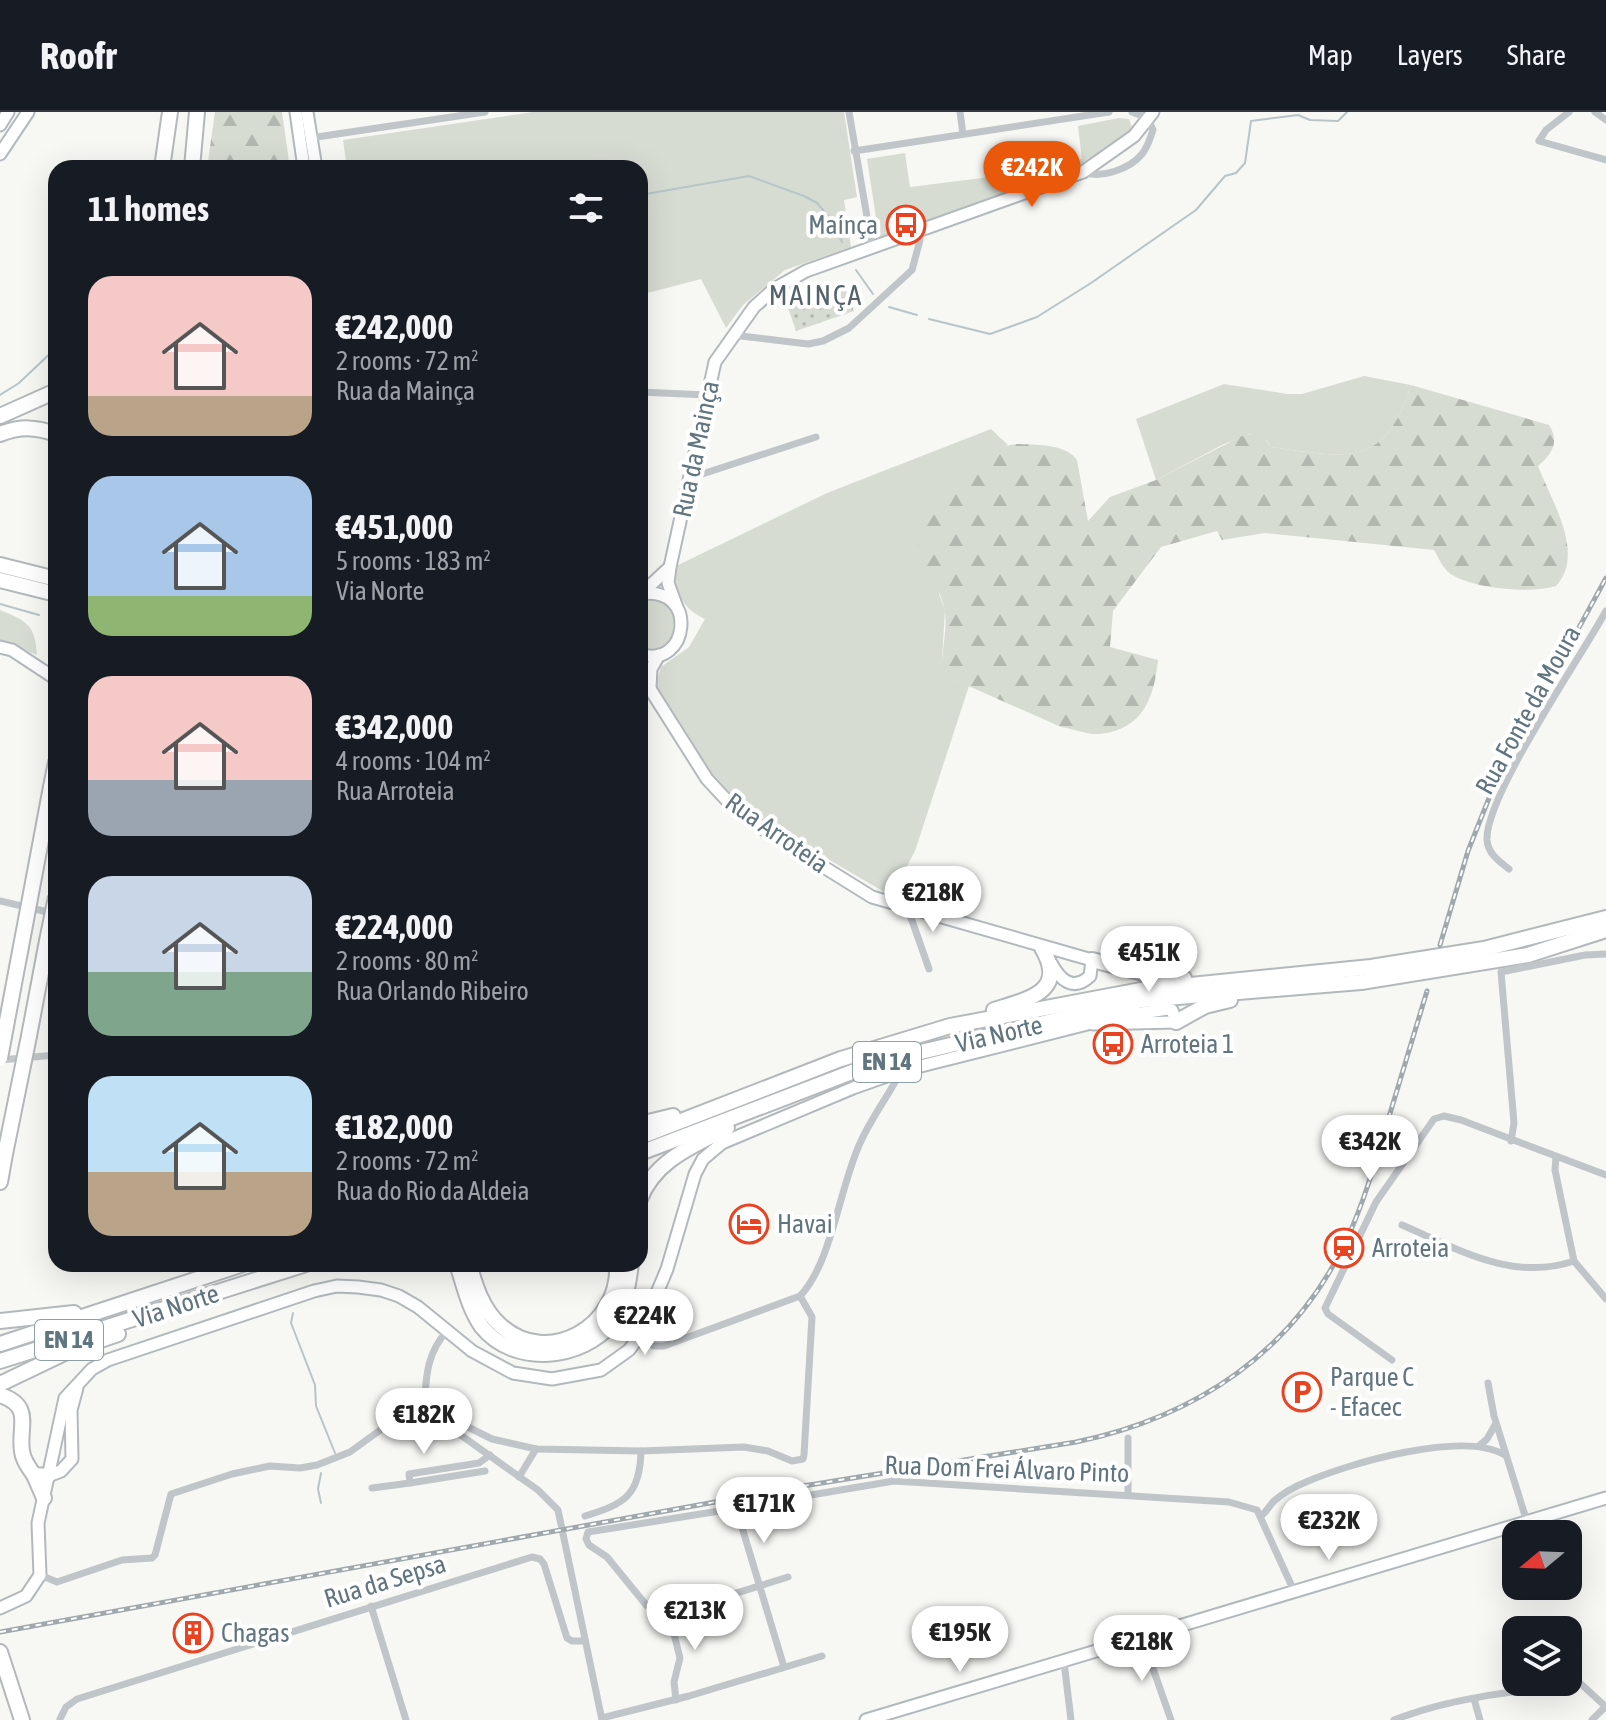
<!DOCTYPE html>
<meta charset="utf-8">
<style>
body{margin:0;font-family:"Asap Condensed",sans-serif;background:#242831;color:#f1f3f6;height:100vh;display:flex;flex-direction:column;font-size:30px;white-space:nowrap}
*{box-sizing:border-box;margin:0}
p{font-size:26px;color:#9ea1a6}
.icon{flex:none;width:44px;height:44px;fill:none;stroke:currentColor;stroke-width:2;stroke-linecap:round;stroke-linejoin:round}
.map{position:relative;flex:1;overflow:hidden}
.side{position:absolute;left:48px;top:48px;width:600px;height:1112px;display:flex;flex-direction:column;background:#171b24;border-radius:24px;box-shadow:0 8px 32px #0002}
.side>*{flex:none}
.needle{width:52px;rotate:251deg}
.fabs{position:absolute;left:1502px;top:1408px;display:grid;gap:16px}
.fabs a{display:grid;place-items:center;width:80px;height:80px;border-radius:16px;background:#171b24;box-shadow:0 8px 32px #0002;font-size:40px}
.price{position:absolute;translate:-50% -68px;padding:0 18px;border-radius:28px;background:#fff;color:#222;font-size:26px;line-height:52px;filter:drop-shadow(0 2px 4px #0008)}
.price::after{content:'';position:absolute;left:50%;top:48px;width:24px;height:18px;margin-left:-12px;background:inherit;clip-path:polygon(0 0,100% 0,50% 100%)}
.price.on{background:#ea580c;color:#fff}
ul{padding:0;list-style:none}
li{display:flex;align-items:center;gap:24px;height:200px;padding:0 40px}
li span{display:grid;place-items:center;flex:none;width:224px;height:160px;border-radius:24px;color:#555}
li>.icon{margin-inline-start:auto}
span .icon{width:96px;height:96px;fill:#fffc;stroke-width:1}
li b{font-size:34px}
h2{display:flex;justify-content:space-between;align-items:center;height:96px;padding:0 40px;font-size:34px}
header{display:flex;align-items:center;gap:48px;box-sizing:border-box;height:112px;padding:0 40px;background:#171b24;border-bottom:2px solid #363941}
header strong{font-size:38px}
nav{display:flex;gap:44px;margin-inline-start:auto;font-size:28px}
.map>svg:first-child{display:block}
.green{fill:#d7dcd3}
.forest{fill:url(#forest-firs)}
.garden{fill:url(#garden-dots)}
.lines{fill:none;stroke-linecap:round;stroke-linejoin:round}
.stream{stroke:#b7c5c8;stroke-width:2}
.secondary-casing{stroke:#b2b9bd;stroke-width:15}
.highway-casing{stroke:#b3b8bb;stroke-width:18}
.street{stroke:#c0c5c9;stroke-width:7}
.secondary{stroke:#fff;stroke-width:11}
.highway{stroke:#fff;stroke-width:14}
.rail-casing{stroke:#9fa8ad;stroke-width:5}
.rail{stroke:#fff;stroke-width:2;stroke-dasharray:6;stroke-linecap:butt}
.highway-bridge-casing{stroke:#b3b8bb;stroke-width:18;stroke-linecap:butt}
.highway-bridge{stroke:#fff;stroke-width:14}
.labels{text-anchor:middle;stroke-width:8;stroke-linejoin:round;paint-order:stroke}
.shield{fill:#fff;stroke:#909ea6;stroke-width:2}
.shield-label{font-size:24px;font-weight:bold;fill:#617580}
.poi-label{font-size:26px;fill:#617580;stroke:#fff;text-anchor:start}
.street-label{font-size:26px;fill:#617580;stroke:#fff}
.neighbourhood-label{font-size:28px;letter-spacing:2px;fill:#53626b;stroke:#fff}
</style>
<header>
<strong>Roofr</strong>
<nav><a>Map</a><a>Layers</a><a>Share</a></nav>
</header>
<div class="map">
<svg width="1606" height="1608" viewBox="0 0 1606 1608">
<defs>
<pattern id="forest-firs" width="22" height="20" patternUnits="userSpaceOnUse" patternTransform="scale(2)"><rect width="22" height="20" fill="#d7dcd3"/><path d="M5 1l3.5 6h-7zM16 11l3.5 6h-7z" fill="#b2b7b0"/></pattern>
<pattern id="garden-dots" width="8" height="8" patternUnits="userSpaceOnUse" patternTransform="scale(2)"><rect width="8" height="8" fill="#d7dcd3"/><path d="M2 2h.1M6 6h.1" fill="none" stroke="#b2b7b0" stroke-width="1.8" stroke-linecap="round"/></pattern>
</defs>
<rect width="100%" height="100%" fill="#f7f7f4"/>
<!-- green -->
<g class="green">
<path d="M533 0H844L857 85 844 88 851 135 785 158 743 193 726 216 701 167 640 183V56H347L343 28Z"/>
<path d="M1119 6 1129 7 1133 18 1072 58 879 125 867 47 905 41 910 75 1070 55V49L1082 47 1078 14Z"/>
<path d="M1364 264 1411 273C1384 359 1345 345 1271 335L1267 329 1250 322 1224 332 1156 368 1136 307 1224 272 1287 282H1302Z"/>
<path d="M991 317 1008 333 983 347 928 385 939 482 945 498 942 549 931 557 969 574 915 739 891 784 763 709 733 687 712 662 656 573 661 555 689 535 705 507C682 496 673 479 676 454L827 381Z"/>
<path d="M646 487C691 487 681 549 640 536V489Z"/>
<path d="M0 498C27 509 35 513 37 543L0 528Z"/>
</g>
<!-- forest -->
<g class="forest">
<path d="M215 0H282L290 56H207Z"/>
<path d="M1411 273 1549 313C1560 330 1552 342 1538 354 1551 388 1586 442 1556 474 1531 482 1469 477 1448 460 1442 454 1438 445 1434 438L1265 421 1222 428 1217 419 1161 435 1113 499 1110 535 1158 548C1154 585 1144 617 1100 622 1087 623 1074 617 1061 615L930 557 942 549C943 533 947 516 945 500 941 470 903 426 918 396 927 380 952 368 966 358 981 348 1001 331 1020 332 1039 333 1066 332 1077 348L1088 409 1110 385 1156 368 1242 324 1257 321 1262 323 1271 335C1345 345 1384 359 1411 273Z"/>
</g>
<!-- garden -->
<path class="garden" d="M844 169 854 199 796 219 786 190Z"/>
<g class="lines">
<!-- stream -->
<g class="stream">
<path d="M640 83 749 64 804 84 817 91 829 105 842 130"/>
<path d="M856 158 873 182"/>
<path d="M889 195 917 203"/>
<path d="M929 207 990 222 1037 205 1091 171 1196 98 1225 64 1236 61 1245 51 1251 9 1298 3 1310 8 1338 9 1347 0"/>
<path d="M0 283 19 271 56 236"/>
<path d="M0 492 39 503"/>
<path d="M293 1201 291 1211 315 1273 316 1294 335 1341"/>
<path d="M321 1361 318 1377 321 1391"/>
</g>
<defs>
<g id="secondary">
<path d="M296 0 304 56"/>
<path d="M307 0 316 56"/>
<path d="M0 13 8 0"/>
<path d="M0 42 28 0"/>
<path d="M642 481 670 455"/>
<path d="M640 482C700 472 689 559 640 542"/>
<path d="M676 493 668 471 670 455 715 250 754 195 774 177 806 159 1083 60 1134 24 1153 0"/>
<path d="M0 535 12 538 56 567"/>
<path d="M640 561 707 667 734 696 769 721 872 785 1092 848 1090 864C1073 880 1060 868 1051 851"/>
<path d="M650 575 651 557 659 543"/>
<path d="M48 1364 61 1359 72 1347 71 1298 77 1276"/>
<path d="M0 1496 26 1484 40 1463 38 1411 65 1286 92 1257 108 1248 314 1179 337 1174 358 1175 381 1178 399 1184 418 1195 472 1239 513 1261 552 1267 601 1258 629 1238 638 1226 667 1157 695 1062 703 1047 722 1031 853 976 901 959 1115 905 1168 897 1172 898 1176 910 1093 912"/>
<path d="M866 1608 1606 1386"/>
</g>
<g id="highway">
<path d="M162 56 170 0"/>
<path d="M192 56 197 0"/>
<path d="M0 304 56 279"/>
<path d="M0 322C21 314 35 315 56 322"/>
<path d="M0 453 56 467"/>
<path d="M0 468 56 482"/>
<path d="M51 675 56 650"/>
<path d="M1092 848 1155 864 1184 866"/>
<path d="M994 898C1028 887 1068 880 1042 836"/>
<path d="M1176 910 1205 894 1230 888"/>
<path d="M29 924 47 829"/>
<path d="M640 1012 673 1004"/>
<path d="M640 1025 841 947 950 914 1141 878 1371 855 1484 837 1606 806"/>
<path d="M640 1041 852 960 908 943 1142 888 1361 870 1528 843 1606 818"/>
<path d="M0 1070 5 1042"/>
<path d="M640 1087C655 1048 693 1034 727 1016"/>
<path d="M457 1152C464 1173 469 1197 482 1215 514 1255 583 1248 613 1210 626 1194 628 1172 631 1152"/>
<path d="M469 1152C475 1173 482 1197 500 1213 548 1257 621 1214 617 1152"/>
<path d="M0 1209 74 1201"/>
<path d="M0 1232 243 1152"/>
<path d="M0 1249 306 1152"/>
<path d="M0 1272 71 1238 118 1222"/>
<path d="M0 1283C34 1294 18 1315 22 1339 23 1348 29 1356 34 1363L48 1364"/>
<path d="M34 1363 44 1386"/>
<path d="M0 1540 22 1608"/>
</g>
</defs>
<!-- secondary casing -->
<use href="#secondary" class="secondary-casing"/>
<!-- highway casing -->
<use href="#highway" class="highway-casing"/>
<!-- street -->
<g class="street">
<path d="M849 0 872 134"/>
<path d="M960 0 963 22"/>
<path d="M1569 0 1546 18 1539 29 1606 48"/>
<path d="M1595 0 1606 8"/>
<path d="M310 26 485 0"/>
<path d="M854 39 1109 0"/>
<path d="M1083 60C1101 67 1130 57 1142 42 1148 35 1150 26 1153 18L1148 6 1132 0"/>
<path d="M733 223 808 232 823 229 849 216 912 158 920 128 919 117"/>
<path d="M640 280 707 283"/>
<path d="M690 366 816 325"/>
<path d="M1509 757C1499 749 1488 742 1487 728 1485 684 1581 545 1606 499"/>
<path d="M0 789 52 801"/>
<path d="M908 797 929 857"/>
<path d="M0 948 56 943"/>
<path d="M1511 1029 1514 1011 1501 860 1585 843 1606 842"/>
<path d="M1556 1045 1555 1058 1574 1149 1606 1187"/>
<path d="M1402 1113C1458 1137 1512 1170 1574 1149"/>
<path d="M447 1219C426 1242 426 1266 424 1297L538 1378 558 1398 602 1608"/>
<path d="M638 1226 654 1234H664L800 1184C832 1151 840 1072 861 1029 872 1005 889 983 901 959"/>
<path d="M1392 1248 1328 1202 1325 1196 1376 1090 1434 1007 1444 1004 1461 1008 1606 1063"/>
<path d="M1488 1271 1494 1304 1527 1410"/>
<path d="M1128 1326V1382"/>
<path d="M1480 1333 1487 1327 1495 1313"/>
<path d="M519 1365 536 1337"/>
<path d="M410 1371 485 1359"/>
<path d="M372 1376 410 1371 409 1362 479 1351 490 1343"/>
<path d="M740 1396 741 1412 784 1555"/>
<path d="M1262 1403C1267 1399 1269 1394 1274 1389 1282 1382 1296 1374 1306 1370 1350 1351 1463 1318 1505 1343"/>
<path d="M585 1404C624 1392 640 1384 641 1339"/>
<path d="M40 1463 57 1470 122 1448 152 1446 155 1443 171 1382 232 1362 270 1354 300 1356 317 1353 350 1340 390 1311 410 1300 430 1296 492 1327 536 1337 641 1339 744 1335 768 1339 792 1349 803 1347 804 1343 812 1205 800 1184"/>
<path d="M788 1465 669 1502 659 1501 647 1494 607 1445 589 1433 586 1427 588 1420 776 1390 781 1393 800 1389 805 1384 894 1369 1229 1390 1257 1398 1294 1479"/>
<path d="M371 1494 406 1608"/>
<path d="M669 1502 680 1546 674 1570 676 1588"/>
<path d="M1142 1525 1171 1608"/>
<path d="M1064 1550 1071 1608"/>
<path d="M1474 1587 1480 1608"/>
<path d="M602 1606 689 1584 822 1544"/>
<path d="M60 1607 66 1595 77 1587 532 1445 540 1447 544 1452 567 1526 572 1529H585"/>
<path d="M1394 1608C1452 1585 1518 1579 1581 1572L1606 1595"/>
<path d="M1592 1608 1606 1594"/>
</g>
<!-- secondary -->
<use href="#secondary" class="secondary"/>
<!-- highway -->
<use href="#highway" class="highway"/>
<defs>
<g id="rail">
<path d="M1440 833 1468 739 1497 666 1606 466"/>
<path d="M0 1520 803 1374 1076 1330C1196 1305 1294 1240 1347 1127 1363 1092 1374 1055 1385 1018 1399 972 1413 925 1427 879"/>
</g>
</defs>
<!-- rail casing -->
<use href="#rail" class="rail-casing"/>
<!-- rail -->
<use href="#rail" class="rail"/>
<defs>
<g id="highway-bridge">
<path d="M47 829 56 785"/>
<path d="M0 946 51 675"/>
<path d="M5 1042 29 924"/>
</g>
</defs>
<!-- highway-bridge casing -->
<use href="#highway-bridge" class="highway-bridge-casing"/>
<!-- highway-bridge -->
<use href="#highway-bridge" class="highway-bridge"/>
</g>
<!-- icons -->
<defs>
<symbol id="bus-ring" viewBox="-11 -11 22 22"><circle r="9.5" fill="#fff" stroke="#e94322" stroke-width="1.5"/><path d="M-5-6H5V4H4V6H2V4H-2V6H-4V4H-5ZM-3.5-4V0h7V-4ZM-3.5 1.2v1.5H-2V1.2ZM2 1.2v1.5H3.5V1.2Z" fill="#e94322"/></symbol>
<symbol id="hotel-ring" viewBox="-11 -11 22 22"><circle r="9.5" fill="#fff" stroke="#e94322" stroke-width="1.5"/><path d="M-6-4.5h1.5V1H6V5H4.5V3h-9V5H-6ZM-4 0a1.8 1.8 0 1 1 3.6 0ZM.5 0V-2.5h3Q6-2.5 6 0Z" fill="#e94322"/></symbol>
<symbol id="station-ring" viewBox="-11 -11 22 22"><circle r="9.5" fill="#fff" stroke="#e94322" stroke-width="1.5"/><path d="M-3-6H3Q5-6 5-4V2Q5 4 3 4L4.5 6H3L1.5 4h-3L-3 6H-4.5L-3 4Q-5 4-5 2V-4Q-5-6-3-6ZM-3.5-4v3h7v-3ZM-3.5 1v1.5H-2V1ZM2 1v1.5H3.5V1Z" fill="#e94322"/></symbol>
<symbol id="parking-ring" viewBox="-11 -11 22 22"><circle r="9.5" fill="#fff" stroke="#e94322" stroke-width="1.5"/><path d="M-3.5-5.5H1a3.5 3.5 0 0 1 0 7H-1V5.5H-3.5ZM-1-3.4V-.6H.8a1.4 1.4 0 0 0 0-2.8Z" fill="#e94322"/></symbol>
<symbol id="building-ring" viewBox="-11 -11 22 22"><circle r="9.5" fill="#fff" stroke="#e94322" stroke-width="1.5"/><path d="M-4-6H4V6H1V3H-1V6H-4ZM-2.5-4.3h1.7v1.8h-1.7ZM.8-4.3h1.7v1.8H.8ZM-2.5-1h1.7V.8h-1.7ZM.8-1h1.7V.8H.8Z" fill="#e94322"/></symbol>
</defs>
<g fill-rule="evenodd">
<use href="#bus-ring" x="884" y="91" width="44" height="44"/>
<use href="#bus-ring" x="1091" y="910" width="44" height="44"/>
<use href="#hotel-ring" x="727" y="1090" width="44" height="44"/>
<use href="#station-ring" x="1322" y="1114" width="44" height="44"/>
<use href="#parking-ring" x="1280" y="1258" width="44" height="44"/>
<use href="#building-ring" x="171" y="1499" width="44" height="44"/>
</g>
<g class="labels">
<!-- shield labels -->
<g class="shield">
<rect x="853" y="930" width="68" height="40" rx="6"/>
<rect x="35" y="1208" width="68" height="40" rx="6"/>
</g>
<g class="shield-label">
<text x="887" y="958">EN 14</text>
<text x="69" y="1236">EN 14</text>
</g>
<!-- poi labels -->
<g class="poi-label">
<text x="878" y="122" text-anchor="end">Maínça</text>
<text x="1141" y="941">Arroteia 1</text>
<text x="777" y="1121">Havai</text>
<text x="1372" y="1145">Arroteia</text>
<text x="1330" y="1274">Parque C<tspan x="1330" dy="30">- Efacec</tspan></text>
<text x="221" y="1530">Chagas</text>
</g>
<!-- street labels -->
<g class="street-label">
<text transform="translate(696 337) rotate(-78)" y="9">Rua da Mainça</text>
<text transform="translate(1528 598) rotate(-61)" y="9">Rua Fonte da Moura</text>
<text transform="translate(777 721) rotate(35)" y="9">Rua Arroteia</text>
<text transform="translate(999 922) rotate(-13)" y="9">Via Norte</text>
<text transform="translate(176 1194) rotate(-18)" y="9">Via Norte</text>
<text transform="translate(1007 1357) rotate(2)" y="9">Rua Dom Frei Álvaro Pinto</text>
<text transform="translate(385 1469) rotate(-17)" y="9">Rua da Sepsa</text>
</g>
<!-- neighbourhood labels -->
<g class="neighbourhood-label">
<text x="816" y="193">MAINÇA</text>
</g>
</g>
</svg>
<div class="fabs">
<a><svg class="needle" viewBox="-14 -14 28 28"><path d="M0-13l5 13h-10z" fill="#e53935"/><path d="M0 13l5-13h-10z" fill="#9ea1a6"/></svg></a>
<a><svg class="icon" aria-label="layers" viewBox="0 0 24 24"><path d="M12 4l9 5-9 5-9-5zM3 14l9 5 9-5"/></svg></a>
</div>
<b class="price on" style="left:1032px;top:97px">€242K</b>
<b class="price" style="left:933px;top:822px">€218K</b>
<b class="price" style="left:1149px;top:882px">€451K</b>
<b class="price" style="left:1370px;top:1071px">€342K</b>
<b class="price" style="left:645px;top:1245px">€224K</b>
<b class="price" style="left:424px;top:1344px">€182K</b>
<b class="price" style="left:764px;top:1433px">€171K</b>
<b class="price" style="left:1329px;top:1450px">€232K</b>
<b class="price" style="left:695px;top:1540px">€213K</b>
<b class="price" style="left:960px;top:1562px">€195K</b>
<b class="price" style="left:1142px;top:1571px">€218K</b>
<section class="side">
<h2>11 homes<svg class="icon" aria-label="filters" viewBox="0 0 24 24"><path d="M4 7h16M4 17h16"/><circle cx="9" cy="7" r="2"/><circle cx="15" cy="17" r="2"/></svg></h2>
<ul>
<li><span style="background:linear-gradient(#f6c9c9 75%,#b9a48a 0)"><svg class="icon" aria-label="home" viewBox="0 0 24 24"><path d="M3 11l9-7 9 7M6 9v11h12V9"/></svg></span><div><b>€242,000</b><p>2 rooms · 72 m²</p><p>Rua da Mainça</p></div></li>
<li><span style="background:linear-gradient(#a9c7e8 75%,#8fb573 0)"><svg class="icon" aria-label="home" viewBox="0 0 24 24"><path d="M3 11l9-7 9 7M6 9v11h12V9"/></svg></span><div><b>€451,000</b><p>5 rooms · 183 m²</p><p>Via Norte</p></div></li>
<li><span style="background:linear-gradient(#f6c9c9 65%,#9aa5b1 0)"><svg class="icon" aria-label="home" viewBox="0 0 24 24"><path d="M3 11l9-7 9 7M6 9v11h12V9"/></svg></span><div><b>€342,000</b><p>4 rooms · 104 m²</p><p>Rua Arroteia</p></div></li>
<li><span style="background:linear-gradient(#c9d6e8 60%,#7fa58c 0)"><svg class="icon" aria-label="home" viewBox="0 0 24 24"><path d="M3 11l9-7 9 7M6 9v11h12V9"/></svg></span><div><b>€224,000</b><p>2 rooms · 80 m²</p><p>Rua Orlando Ribeiro</p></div></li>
<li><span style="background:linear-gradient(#bfe0f5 60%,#b9a48a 0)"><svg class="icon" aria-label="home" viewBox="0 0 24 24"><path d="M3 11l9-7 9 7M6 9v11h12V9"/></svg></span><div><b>€182,000</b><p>2 rooms · 72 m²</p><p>Rua do Rio da Aldeia</p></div></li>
</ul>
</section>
</div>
